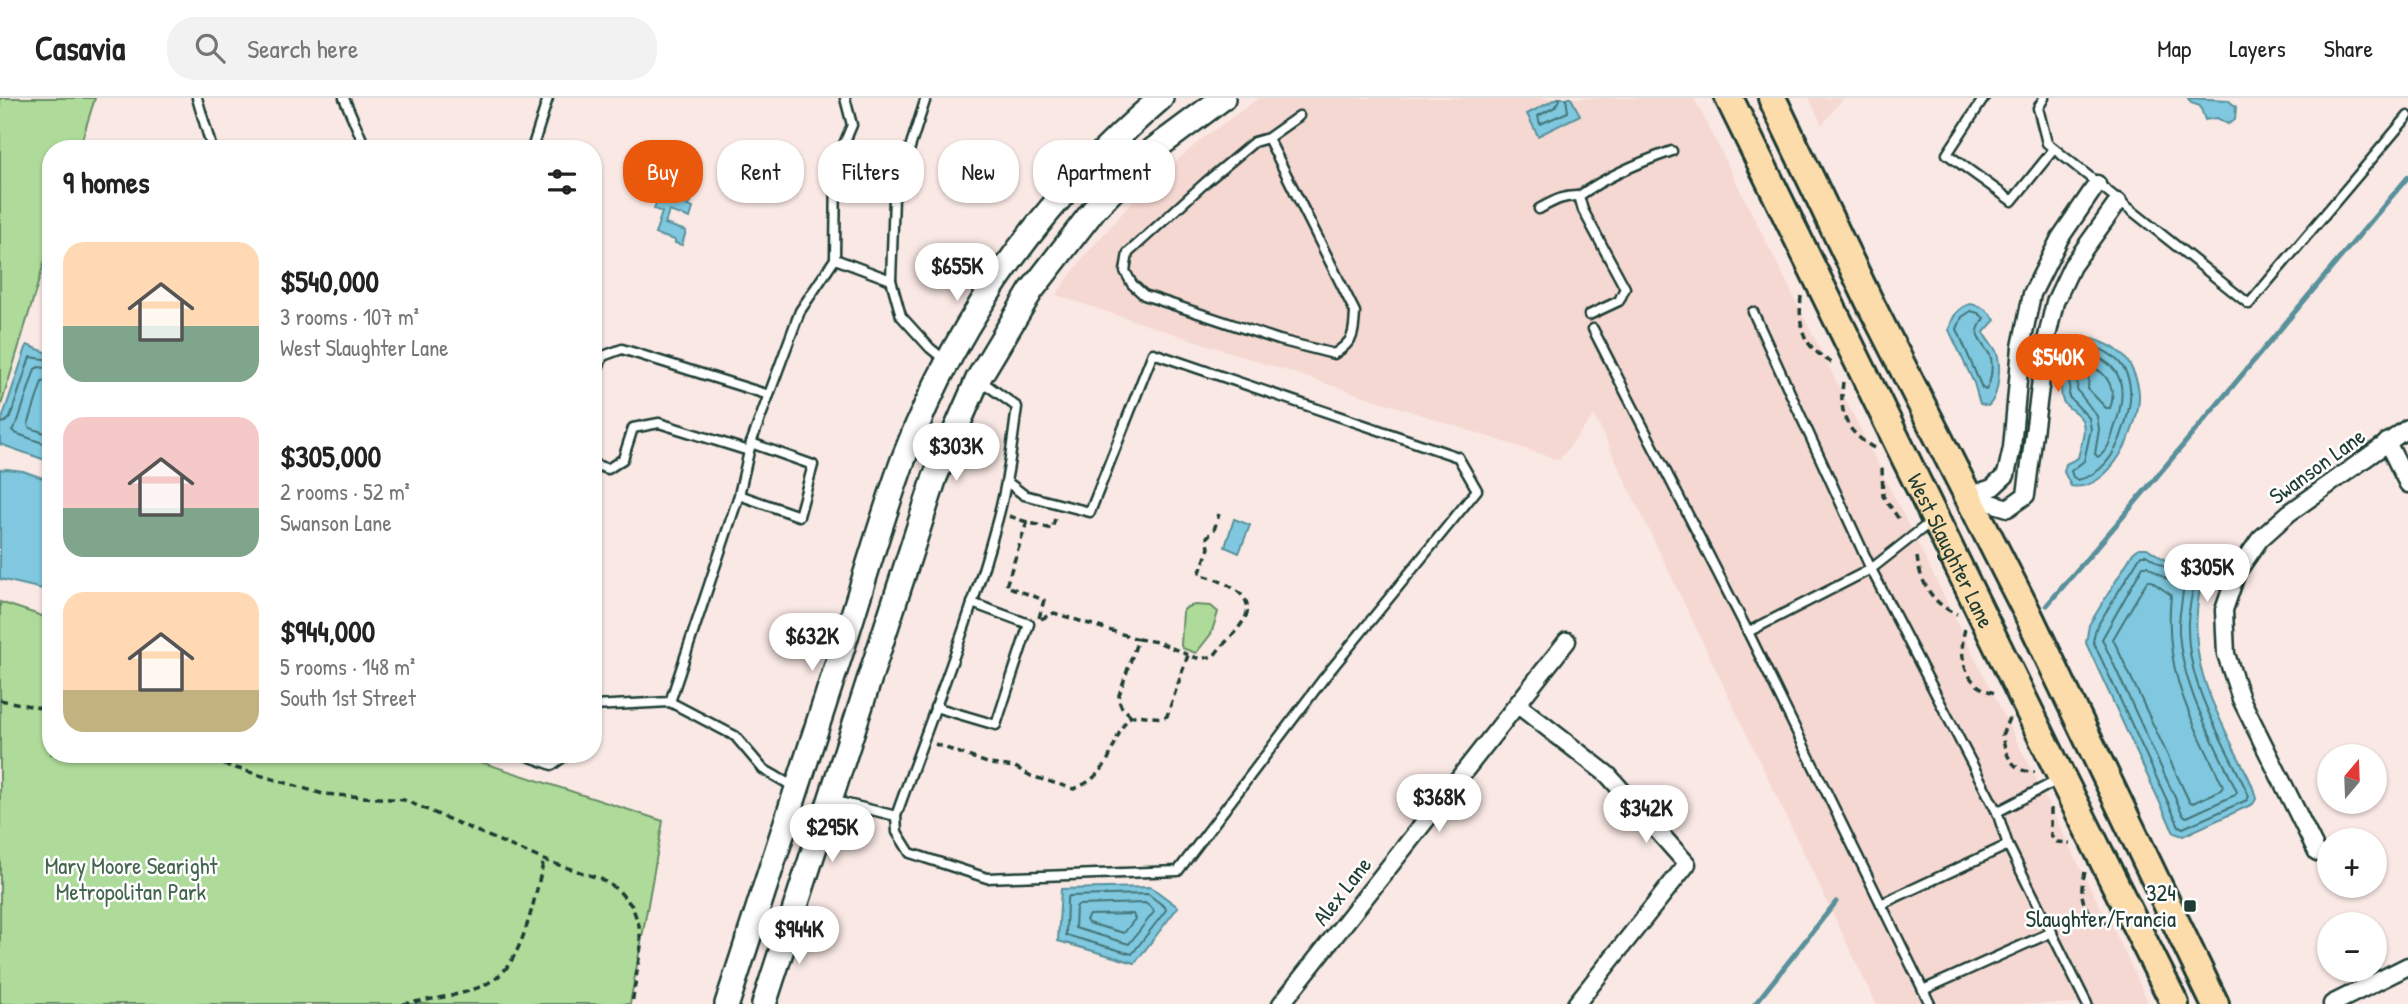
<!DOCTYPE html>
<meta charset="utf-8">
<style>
body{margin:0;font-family:"Patrick Hand",sans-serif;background:#f2f2f2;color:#222;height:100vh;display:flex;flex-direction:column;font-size:26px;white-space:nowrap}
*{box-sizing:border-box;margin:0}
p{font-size:23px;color:#767676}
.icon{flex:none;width:38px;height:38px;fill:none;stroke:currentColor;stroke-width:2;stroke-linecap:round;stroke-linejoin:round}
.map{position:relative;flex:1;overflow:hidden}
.side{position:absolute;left:42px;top:42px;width:560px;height:623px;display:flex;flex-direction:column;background:#fff;border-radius:28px;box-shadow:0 2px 5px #0004}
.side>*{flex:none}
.top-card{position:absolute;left:623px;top:42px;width:665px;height:63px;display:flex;gap:14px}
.needle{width:46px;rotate:19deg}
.fabs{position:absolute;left:2317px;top:646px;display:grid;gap:14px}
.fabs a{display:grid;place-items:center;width:70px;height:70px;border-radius:50%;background:#fff;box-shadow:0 2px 5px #0004;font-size:35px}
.price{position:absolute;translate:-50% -60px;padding:0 16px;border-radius:24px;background:#fff;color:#222;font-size:23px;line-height:46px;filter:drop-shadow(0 2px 4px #0008)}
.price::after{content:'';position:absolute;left:50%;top:42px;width:21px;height:16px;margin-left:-10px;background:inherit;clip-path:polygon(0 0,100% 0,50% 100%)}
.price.selected{background:#ea580c;color:#fff}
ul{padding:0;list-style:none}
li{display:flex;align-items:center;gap:21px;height:175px;padding:0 21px}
li span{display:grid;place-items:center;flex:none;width:196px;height:140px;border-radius:21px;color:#555}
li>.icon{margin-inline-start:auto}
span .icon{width:84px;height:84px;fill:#fffc;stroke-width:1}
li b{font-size:30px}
h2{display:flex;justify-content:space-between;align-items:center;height:84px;padding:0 21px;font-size:30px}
.tag{padding:0 24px;border-radius:28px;background:#fff;box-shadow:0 2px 5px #0004;font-size:24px;line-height:63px}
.tag.selected{background:#ea580c;color:#fff}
header{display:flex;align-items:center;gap:42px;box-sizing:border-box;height:98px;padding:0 35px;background:#fff;border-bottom:2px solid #e0e0e0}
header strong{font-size:33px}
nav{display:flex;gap:38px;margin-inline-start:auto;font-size:24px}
.search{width:490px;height:63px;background:#f2f2f2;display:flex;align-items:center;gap:18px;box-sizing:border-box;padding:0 24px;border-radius:28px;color:#767676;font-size:26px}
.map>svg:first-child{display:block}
.built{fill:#f5d8d1}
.green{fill:#aedb99;stroke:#668c66;stroke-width:2}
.water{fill:#7fc8df;stroke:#59909b;stroke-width:2}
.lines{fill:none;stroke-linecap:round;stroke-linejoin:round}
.shore{stroke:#457578;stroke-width:2}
.stream{stroke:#59909b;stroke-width:5}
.lane-casing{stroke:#1f3d34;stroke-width:13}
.street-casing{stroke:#1f3d34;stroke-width:21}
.secondary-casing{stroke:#1f3d34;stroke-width:28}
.primary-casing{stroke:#1f3d34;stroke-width:32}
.path{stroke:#1f3d34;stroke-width:3.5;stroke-dasharray:7 5;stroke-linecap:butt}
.lane{stroke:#fff;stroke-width:8}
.street{stroke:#fff;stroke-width:16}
.secondary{stroke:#fff;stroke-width:23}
.primary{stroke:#fddcac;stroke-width:26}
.poi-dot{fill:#1f3d34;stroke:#fff;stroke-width:2.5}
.labels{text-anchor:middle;stroke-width:5;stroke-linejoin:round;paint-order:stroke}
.street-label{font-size:23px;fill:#1f3d34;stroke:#fff}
.park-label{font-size:23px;fill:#43644d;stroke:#fff}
.poi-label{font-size:23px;fill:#1f3d34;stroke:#fff;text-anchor:end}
</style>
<header>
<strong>Casavia</strong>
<div class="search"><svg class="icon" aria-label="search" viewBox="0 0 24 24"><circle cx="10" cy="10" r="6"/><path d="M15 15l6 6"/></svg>Search here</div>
<nav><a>Map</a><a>Layers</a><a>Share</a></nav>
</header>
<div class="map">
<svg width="2408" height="906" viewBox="0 0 2408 906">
<rect width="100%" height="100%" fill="#f9e8e4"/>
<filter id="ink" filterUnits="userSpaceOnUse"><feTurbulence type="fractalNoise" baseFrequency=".0143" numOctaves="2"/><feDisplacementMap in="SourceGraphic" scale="14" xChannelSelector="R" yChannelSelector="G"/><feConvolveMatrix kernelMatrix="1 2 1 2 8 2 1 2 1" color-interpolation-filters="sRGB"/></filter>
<g filter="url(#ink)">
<!-- built -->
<g class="built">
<path d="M1259 0H1694L2098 805 2111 826 2149 906H1876L1594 317 1559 362 1056 197 1083 160 1141 94 1202 41Z"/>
<path d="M1809 0H1843L1822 27Z"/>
</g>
<!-- green -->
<g class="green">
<path d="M0 0H95L79 51H51V142L0 311Z"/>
<path d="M0 504 51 521V656H456L663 723 630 906H0Z"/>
<path d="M1195 507 1211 508 1218 514 1211 536 1196 555 1182 550 1181 547 1183 513 1187 509Z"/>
</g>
<!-- water -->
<g class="water">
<path d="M1558 0H1571L1580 17 1538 38 1527 16Z"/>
<path d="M2188 0 2228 2 2236 9 2235 22 2228 26 2217 20 2205 22 2200 8 2191 5Z"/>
<path d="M672 93 676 94 674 103 683 106 687 96 691 98V105L687 108 693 110 690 120 669 113 665 126 686 133 682 147 675 145V142L655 136 662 114 654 111 658 99 668 102 669 94Z"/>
<path d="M1970 206C1982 208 1988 212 1995 222L1984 234C1986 243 1992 245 1996 253 2002 266 1999 299 1988 308L1980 306 1974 285 1949 232C1952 219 1957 210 1970 206Z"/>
<path d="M2093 241C2102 244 2111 247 2118 253 2130 262 2138 281 2139 296 2140 329 2110 395 2071 388L2064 374 2066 366 2078 360C2080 350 2087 332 2082 322 2078 314 2067 311 2063 303 2059 295 2062 255 2067 249 2074 241 2085 242 2093 241Z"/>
<path d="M27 247 51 256V364L0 346V327Z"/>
<path d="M7 371 23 373 51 383V493L0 481V372Z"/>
<path d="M1234 421 1250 427 1239 455 1225 449Z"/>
<path d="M2139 450H2147L2201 486C2187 555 2205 590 2234 651 2242 667 2253 684 2256 701L2253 706 2183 738 2174 735 2086 545 2089 527 2133 455Z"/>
<path d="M1151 789 1178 809 1135 865 1058 843 1061 791Z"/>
</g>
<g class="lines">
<!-- shore -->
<g class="shore">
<path d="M1559 0 1560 2 1555 9 1538 18 1540 26 1568 14 1566 0"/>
<path d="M1971 213 1978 215 1984 220C1973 238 1977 238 1988 254 1995 262 1991 285 1986 292L1982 290 1957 231 1962 219Z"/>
<path d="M2092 248C2135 262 2136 295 2123 332 2116 355 2103 376 2078 382L2073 379 2071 373 2084 363 2091 331 2089 320 2069 299 2071 259C2074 249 2082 249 2092 248Z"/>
<path d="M2092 257C2129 270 2125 300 2114 331 2111 342 2108 353 2098 359L2095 356 2099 331 2097 318 2077 292 2079 260Z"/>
<path d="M2091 269C2108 274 2117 294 2110 310H2106L2088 291 2089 272Z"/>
<path d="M51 271 39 269 35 271 18 323 12 332 15 335 51 348"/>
<path d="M51 282 42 284 28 327 30 330 51 337"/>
<path d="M0 325 5 324 10 320 30 259 51 262"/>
<path d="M2141 457H2146L2193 487C2192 502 2187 516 2188 530 2188 591 2225 645 2249 698L2247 702 2183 730 2179 728 2093 543 2096 530Z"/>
<path d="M2143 468H2147L2183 492C2182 506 2178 520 2179 535 2183 593 2214 642 2237 694L2235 697 2187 719 2183 717 2102 541Z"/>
<path d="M2147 483H2151L2171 497C2163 576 2191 619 2223 688L2221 692 2193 705 2189 703 2113 541Z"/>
<path d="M1148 796 1165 809 1166 812 1132 856 1066 837 1067 801 1069 798Z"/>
<path d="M1145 805 1153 811 1154 814 1129 846 1075 830 1076 809 1078 807Z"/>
<path d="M1133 816 1135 821 1124 835 1088 825 1086 822 1089 817Z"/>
</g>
<!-- stream -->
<g class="stream">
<path d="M2047 507 2127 414 2408 79"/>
<path d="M1755 906 1836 804"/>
</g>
<defs>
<g id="lane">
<path d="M197 0 210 44 208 51"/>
<path d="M344 0 366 51"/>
<path d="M1984 0 1947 56 2012 103 2054 51"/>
<path d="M2044 0 2038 10 2047 45 2249 206 2408 18"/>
<path d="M1268 40 1355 214C1354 237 1354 243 1334 256L1279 242 1144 197 1132 186 1125 173 1128 155 1206 84 1254 44 1268 40 1299 18"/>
<path d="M532 51 548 0"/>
<path d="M1539 111C1552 104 1563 97 1579 98"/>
<path d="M835 161 891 182 901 218 930 250 946 263"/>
<path d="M891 182 894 99 926 0"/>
<path d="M1753 214 1871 471 1932 423"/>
<path d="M1589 217 1619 203 1625 190 1583 112 1579 98C1607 78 1640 64 1672 53"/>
<path d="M1593 231 1748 534 1930 906"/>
<path d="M593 282 603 258 622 251 769 297"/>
<path d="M980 282 1017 309C1012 346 1008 383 998 420 971 521 931 619 896 718L897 734 910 755 987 780 1178 773 1324 580 1477 392 1458 359 1153 255 1090 414 1024 397 1006 383"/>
<path d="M751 345 800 213 835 161 836 65 852 27 845 0"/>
<path d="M593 366 608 371 623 361 633 330 659 325 749 353"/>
<path d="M1748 534 1871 471 1997 714"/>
<path d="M670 604 739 397 799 418 813 367 751 345 739 397"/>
<path d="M593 608 670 604 735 638 763 671 796 690"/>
<path d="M935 609 996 627 1029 526 972 505"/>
<path d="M522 656 552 667 568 656"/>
<path d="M831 702 896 718"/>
<path d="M2008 747 1997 714 2060 681"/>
<path d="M1881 806 2008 747 2087 906"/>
<path d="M1923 892 2052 834"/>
</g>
<g id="street">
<path d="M2387 344 2408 386"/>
<path d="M1968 398 2008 410 2026 397 2046 243 2055 204 2072 168 2118 104"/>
<path d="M1968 398 1992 390 2006 377 2012 350 2021 249 2032 196 2060 140 2097 86"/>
<path d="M1518 607 1608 677 1687 766 1576 906"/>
<path d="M2317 754 2241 601 2226 556 2224 512 2237 474 2260 441 2289 415 2408 330"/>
<path d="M1281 906 1567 543"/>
<path d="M2332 906 2408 868"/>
</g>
<g id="secondary">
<path d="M727 906C764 792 801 678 838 564 860 497 879 428 903 362 958 218 1044 100 1161 0"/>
<path d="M764 906 935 379 978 281 1031 193 1096 109 1153 52 1223 0"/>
</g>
<g id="primary">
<path id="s1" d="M1729 0 2062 680 2175 906"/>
<path d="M1772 0 1871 207 2029 518 2215 906"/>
</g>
</defs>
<!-- lane casing -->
<use href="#lane" class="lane-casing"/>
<!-- street casing -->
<use href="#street" class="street-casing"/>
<!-- secondary casing -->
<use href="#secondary" class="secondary-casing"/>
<!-- primary casing -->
<use href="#primary" class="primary-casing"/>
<!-- path -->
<g class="path">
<path d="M1801 198C1798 232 1803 249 1834 266"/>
<path d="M1843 284C1839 316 1845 333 1874 350"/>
<path d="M1882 370 1883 398 1901 424"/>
<path d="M1009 418 1027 424"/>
<path d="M1917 459C1920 484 1933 507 1957 516"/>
<path d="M1039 520 1044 502 1006 488 1027 424 1052 431 1056 417"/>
<path d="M1041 521 1054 515 1138 541"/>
<path d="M1965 531C1958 557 1964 590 1996 595"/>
<path d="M0 602 51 612"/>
<path d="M1131 618 1121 608 1118 600 1138 541 1158 544 1188 557"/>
<path d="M2009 620 2002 637C2005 657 2013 675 2035 674"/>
<path d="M935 646 990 666 1015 669 1031 678 1074 691C1115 674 1108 648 1128 620 1141 613 1154 623 1167 618L1188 557 1200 561 1214 558C1223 545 1239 533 1246 518 1256 495 1218 481 1201 477L1200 474 1209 450 1207 439 1214 432 1219 416"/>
<path d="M189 656 323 696 404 702 544 762 601 781 618 792 632 808 639 827 641 848 632 906"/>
<path d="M2051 710V738L2057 744 2070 745"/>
<path d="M2085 774C2077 801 2084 817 2111 827"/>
<path d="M403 906C433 900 471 898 496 880 524 861 536 793 544 762"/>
</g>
<!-- lane -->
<use href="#lane" class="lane"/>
<!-- street -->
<use href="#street" class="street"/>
<!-- secondary -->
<use href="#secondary" class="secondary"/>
<!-- primary -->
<use href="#primary" class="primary"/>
</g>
</g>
<!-- markers -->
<rect class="poi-dot" x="2183" y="801" width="14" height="14" rx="3.5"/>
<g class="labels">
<!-- street labels -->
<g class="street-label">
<text transform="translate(2317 368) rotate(-36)" y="8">Swanson Lane</text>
<text dy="8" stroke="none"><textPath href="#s1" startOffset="504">West Slaughter Lane</textPath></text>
<text transform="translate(1342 793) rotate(-52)" y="8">Alex Lane</text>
</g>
<!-- park labels -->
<g class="park-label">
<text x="131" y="776">Mary Moore Searight<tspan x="131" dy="26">Metropolitan Park</tspan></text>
</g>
<!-- poi labels -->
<g class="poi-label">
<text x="2176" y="803">324<tspan x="2176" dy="26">Slaughter/Francia</tspan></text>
</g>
</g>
</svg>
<div class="fabs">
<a><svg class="needle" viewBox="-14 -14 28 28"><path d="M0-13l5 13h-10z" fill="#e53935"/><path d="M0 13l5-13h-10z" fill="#767676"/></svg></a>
<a>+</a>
<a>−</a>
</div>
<b class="price" style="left:957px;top:205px">$655K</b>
<b class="price selected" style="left:2058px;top:296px">$540K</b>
<b class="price" style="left:956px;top:385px">$303K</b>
<b class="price" style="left:2207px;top:506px">$305K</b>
<b class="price" style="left:812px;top:575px">$632K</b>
<b class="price" style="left:1439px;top:736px">$368K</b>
<b class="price" style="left:1646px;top:747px">$342K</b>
<b class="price" style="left:832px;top:766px">$295K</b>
<b class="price" style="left:799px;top:868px">$944K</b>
<div class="top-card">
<a class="tag selected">Buy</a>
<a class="tag">Rent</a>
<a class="tag">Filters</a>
<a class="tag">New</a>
<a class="tag">Apartment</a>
</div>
<section class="side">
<h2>9 homes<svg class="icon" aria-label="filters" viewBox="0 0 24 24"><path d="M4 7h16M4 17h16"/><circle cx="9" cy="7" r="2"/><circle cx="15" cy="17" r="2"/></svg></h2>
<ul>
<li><span style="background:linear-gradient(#ffd9b3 60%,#7fa58c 0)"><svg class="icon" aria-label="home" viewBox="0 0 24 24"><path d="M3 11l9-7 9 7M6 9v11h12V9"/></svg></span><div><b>$540,000</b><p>3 rooms · 107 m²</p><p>West Slaughter Lane</p></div></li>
<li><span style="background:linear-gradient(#f6c9c9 65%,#7fa58c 0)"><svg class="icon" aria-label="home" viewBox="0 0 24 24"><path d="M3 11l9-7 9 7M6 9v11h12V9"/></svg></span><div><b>$305,000</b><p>2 rooms · 52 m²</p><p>Swanson Lane</p></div></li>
<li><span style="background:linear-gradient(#ffd9b3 70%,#c2b280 0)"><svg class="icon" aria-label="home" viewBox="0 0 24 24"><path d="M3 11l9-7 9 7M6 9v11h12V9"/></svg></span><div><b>$944,000</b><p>5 rooms · 148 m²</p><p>South 1st Street</p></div></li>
</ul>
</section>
</div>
